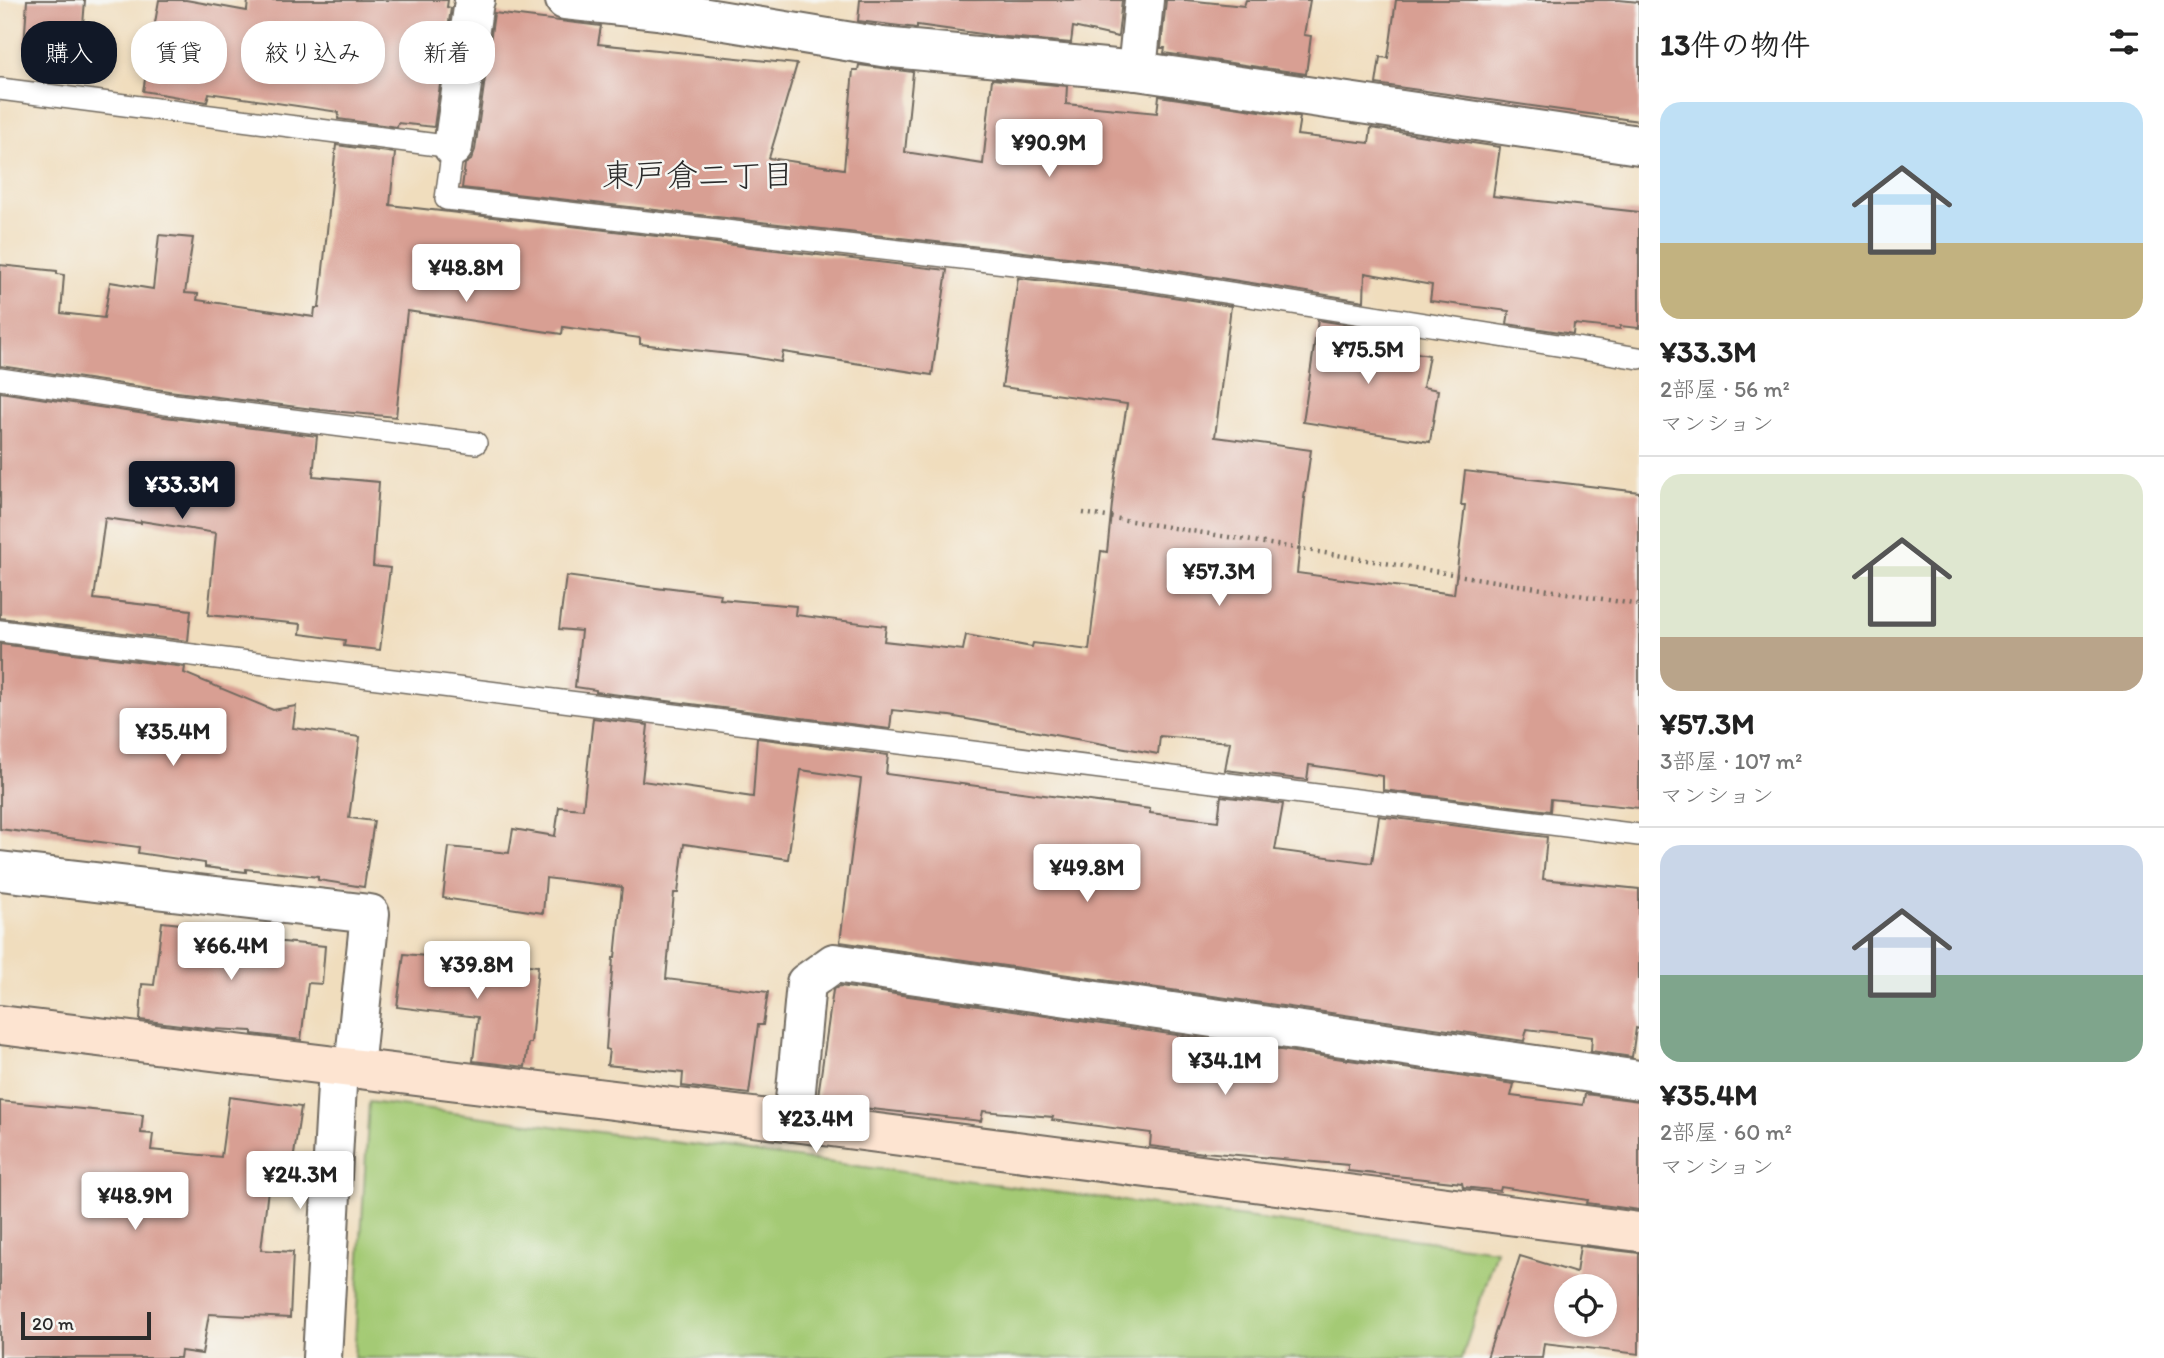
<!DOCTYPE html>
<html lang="ja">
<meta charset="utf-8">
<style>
body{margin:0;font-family:Itim,"Klee One",sans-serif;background:#f2f2f2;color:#222;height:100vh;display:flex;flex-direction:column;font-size:26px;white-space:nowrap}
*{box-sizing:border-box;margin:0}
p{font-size:23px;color:#767676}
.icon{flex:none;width:38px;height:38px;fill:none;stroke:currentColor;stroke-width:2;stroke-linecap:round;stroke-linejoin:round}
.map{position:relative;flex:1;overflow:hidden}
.sheet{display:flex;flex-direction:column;background:#fff;width:525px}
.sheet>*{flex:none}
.banner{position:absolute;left:21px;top:21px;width:665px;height:63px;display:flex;gap:14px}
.tools{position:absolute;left:1554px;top:1274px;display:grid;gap:14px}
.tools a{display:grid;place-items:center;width:63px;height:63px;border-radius:50%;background:#fff;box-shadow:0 4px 10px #0003;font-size:35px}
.scale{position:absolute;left:21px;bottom:18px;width:130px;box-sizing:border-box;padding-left:7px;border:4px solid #2b2b2b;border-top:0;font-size:19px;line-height:24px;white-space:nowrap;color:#2b2b2b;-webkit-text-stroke:5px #f6f6f2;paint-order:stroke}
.price{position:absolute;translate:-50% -60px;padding:0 16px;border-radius:7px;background:#fff;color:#222;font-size:23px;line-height:46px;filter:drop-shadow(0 2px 4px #0008)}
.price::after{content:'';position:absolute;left:50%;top:42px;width:21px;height:16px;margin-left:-10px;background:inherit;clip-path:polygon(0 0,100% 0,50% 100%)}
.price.on{background:#111827;color:#fff}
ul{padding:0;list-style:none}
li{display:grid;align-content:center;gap:14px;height:371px;padding:0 21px}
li+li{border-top:2px solid #e0e0e0}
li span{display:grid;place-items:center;height:217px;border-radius:21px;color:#555}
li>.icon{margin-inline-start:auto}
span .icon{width:126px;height:126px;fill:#fffc;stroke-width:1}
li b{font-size:30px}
h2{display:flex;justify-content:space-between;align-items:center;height:84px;padding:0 21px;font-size:30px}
.tag{padding:0 24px;border-radius:28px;background:#fff;box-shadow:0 4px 10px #0003;font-size:24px;line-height:63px}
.tag.on{background:#111827;color:#fff}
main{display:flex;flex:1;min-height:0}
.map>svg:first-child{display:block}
.green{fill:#a4ca74;stroke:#687a50;stroke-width:2}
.building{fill:#d89f93;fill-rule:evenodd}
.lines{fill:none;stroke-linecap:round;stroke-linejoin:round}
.lane-casing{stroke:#70695e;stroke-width:24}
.street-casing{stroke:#70695e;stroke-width:42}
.secondary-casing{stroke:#70695e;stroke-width:42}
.path{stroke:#70695e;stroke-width:4.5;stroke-dasharray:2 5;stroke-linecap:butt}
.lane{stroke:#fff;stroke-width:21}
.street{stroke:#fff;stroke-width:38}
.secondary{stroke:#fde4d1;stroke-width:38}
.labels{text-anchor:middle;stroke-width:5;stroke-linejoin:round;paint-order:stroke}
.neighbourhood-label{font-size:32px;fill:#2b2b2b;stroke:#f6f6f2}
</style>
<main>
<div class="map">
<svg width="1639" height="1358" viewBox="0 0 1639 1358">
<rect width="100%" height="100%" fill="#f6f6f2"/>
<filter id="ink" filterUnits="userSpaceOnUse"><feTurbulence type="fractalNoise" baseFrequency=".0143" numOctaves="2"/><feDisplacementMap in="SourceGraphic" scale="14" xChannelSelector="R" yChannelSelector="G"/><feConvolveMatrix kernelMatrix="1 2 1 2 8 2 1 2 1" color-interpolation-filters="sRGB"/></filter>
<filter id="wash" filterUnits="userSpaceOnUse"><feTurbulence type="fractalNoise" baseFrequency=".00686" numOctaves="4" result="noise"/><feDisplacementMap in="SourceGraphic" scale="28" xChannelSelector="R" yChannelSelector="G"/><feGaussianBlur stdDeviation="1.57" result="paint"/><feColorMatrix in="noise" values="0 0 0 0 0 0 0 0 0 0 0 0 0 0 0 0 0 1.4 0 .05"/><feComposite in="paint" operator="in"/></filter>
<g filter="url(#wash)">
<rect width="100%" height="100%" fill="#f0ddbd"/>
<!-- green -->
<path class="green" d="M369 1102 1496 1250 1462 1358H354Z"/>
<g id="blocks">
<!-- building -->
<g class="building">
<path d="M27 0H85L79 75 43 72 44 51 24 49Z"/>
<path d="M159 0H186L247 11 248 0H448L447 7 451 8 434 127 398 123 397 127 338 119 339 112 209 93 207 102 143 91Z"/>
<path d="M860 0H1122L1118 37 1073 27 1071 43 996 36 917 25V28L858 21Z"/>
<path d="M1166 0H1186L1244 6 1246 0H1310L1304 35 1311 36 1306 74 1164 53 1165 48H1161Z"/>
<path d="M1396 0H1619L1639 2V121L1376 84 1380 57 1388 58Z"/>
<path d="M494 13 601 26 598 44 797 64 769 158 844 169 853 70H858L859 65 913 72 905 152 983 164 992 79 1067 86 1066 104 1157 113 1159 96 1300 117 1297 135 1369 143 1371 128 1500 147 1493 196 1639 212V328L1620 326V329L1574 324 1573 334 1507 324 1509 311 1430 301 1432 285 1365 273 1364 301 1138 265 462 188 465 164 471 160 475 150Z"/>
<path d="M336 145 395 153 390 205 947 270 932 375 783 352 781 362 747 356 640 344V338L563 327 562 334 407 311 396 417 321 410 169 391 0 366V265L57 271V274L64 275 61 313 104 318 110 282 153 289 159 235 193 238 185 293 198 294 197 300 314 317 315 308H319Z"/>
<path d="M1018 278 1134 291 1231 306 1215 437 1311 450 1304 498H1305L1297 573 1454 594 1465 505H1461L1465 471 1639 492V808L1551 799 1550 811 1383 790V776L1309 765 1307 780 1225 770 1230 742 1160 736 1158 754 950 716 892 710 890 729 596 692V690L575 687 581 631 559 629 566 576 664 589V587L721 594 720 599 796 606 795 615 886 626 884 641 963 650 966 635 1032 647 1033 643 1089 650 1101 551 1107 552 1115 476 1127 404 1002 387Z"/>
<path d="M1318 320 1362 327 1361 344 1429 355 1423 387 1438 390 1430 442 1303 422Z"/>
<path d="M0 392 165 417 317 436 313 476 379 482 373 566 390 568 380 650 344 646 345 640 300 634 301 624 208 615 216 533 141 521V523L105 518 94 599 191 610 188 641 0 618Z"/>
<path d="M0 644 185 667 184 673 273 710 296 706 293 728 360 737 349 818 374 821 364 887 318 880V877L246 869V872L205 867V863L138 853 139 847 0 829Z"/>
<path d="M593 718 648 725 642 781 753 797 757 738 888 755 886 774 1150 809V813L1218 821 1221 796 1283 804 1275 850 1372 863 1379 816 1547 837 1543 879 1639 889V1029L1636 1028 1632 1057 1591 1051 1592 1037 1527 1029 1524 1041 840 942 861 779 801 770 788 859 684 844 678 893H674L666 979 768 992 763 1025H758L749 1094 682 1086 683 1073 607 1065 609 1050 606 1049 613 958H615L622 887 546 878 543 913 443 898 449 847 509 853 513 829 555 836 559 807 583 809Z"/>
<path d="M162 922 219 928V936L325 946 322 984 308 983 301 1040 252 1034V1031L213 1029 140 1020 142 984 154 985Z"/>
<path d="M404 954 538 966 531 1043H528L525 1067 473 1061 478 1017 397 1007Z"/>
<path d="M840 986 1514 1084 1511 1096 1583 1105 1585 1094 1639 1101V1210L1587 1203 1588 1200 1501 1187 1500 1191 1463 1187 1462 1183 1348 1171V1165L1204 1152V1153L1150 1146 1151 1133 1052 1120 1053 1117 983 1111 981 1121 817 1103 833 990Z"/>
<path d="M229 1097 301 1107 291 1175 270 1172 261 1250 293 1252 290 1318 209 1314 202 1354 181 1351 180 1358H0V1101L143 1115 141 1133 153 1134 151 1150 221 1157Z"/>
<path d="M1580 1246 1639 1253V1354L1544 1343 1542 1358H1487L1520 1256 1576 1273ZM1566 1286H1605V1325H1566Z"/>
</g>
</g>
</g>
<g filter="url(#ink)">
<use href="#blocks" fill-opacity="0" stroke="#70695e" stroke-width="2"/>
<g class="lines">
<defs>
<g id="lane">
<path d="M0 89 453 147 446 199 1136 278 1639 358"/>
<path d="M0 379 167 404 476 443"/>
<path d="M0 631 1639 835"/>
</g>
<g id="street">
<path d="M565 0 658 10 882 47 1137 71 1639 145"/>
<path d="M1137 71 1144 0"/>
<path d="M453 147 474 1 475 0"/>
<path d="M0 871 370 914 354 1069"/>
<path d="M793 1122 806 983 834 963 1639 1080"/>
<path d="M322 1358 338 1067"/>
</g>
<path id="secondary" d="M0 1025 793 1122 1639 1232"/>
</defs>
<!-- lane casing -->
<use href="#lane" class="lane-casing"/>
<!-- street casing -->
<use href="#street" class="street-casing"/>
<!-- secondary casing -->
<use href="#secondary" class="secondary-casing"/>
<!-- path -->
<path class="path" d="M1083 513 1639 605"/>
<!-- lane -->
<use href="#lane" class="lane"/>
<!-- street -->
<use href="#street" class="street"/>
<!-- secondary -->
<use href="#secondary" class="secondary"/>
</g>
</g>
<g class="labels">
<!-- neighbourhood labels -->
<g class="neighbourhood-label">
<text x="698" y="186">東戸倉二丁目</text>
</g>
</g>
</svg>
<div class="tools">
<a><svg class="icon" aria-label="locate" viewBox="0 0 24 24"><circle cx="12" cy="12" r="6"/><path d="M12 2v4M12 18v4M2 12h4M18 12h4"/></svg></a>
</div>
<div class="scale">20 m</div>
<b class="price" style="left:1049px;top:179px">¥90.9M</b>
<b class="price" style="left:466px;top:304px">¥48.8M</b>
<b class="price" style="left:1368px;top:386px">¥75.5M</b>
<b class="price on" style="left:182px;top:521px">¥33.3M</b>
<b class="price" style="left:1219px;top:608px">¥57.3M</b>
<b class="price" style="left:173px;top:768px">¥35.4M</b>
<b class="price" style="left:1087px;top:904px">¥49.8M</b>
<b class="price" style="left:231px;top:982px">¥66.4M</b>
<b class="price" style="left:477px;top:1001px">¥39.8M</b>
<b class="price" style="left:1225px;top:1097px">¥34.1M</b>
<b class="price" style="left:816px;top:1155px">¥23.4M</b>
<b class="price" style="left:300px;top:1211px">¥24.3M</b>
<b class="price" style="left:135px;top:1232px">¥48.9M</b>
<div class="banner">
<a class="tag on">購入</a>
<a class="tag">賃貸</a>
<a class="tag">絞り込み</a>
<a class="tag">新着</a>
</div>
</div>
<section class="sheet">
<h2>13件の物件<svg class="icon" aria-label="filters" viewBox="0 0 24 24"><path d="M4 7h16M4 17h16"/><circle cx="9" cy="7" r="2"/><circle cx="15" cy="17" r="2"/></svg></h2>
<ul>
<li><span style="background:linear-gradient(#bfe0f5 65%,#c2b280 0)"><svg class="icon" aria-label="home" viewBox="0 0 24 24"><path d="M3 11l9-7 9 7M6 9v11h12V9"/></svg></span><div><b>¥33.3M</b><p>2部屋 · 56 m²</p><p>マンション</p></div></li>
<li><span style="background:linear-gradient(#dfe7d0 75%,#b9a48a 0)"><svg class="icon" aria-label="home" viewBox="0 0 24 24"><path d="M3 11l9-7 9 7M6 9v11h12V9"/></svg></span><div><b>¥57.3M</b><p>3部屋 · 107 m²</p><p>マンション</p></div></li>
<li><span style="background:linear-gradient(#c9d6e8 60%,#7fa58c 0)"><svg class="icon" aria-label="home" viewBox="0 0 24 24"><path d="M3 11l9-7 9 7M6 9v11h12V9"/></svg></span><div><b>¥35.4M</b><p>2部屋 · 60 m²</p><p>マンション</p></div></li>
</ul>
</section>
</main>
